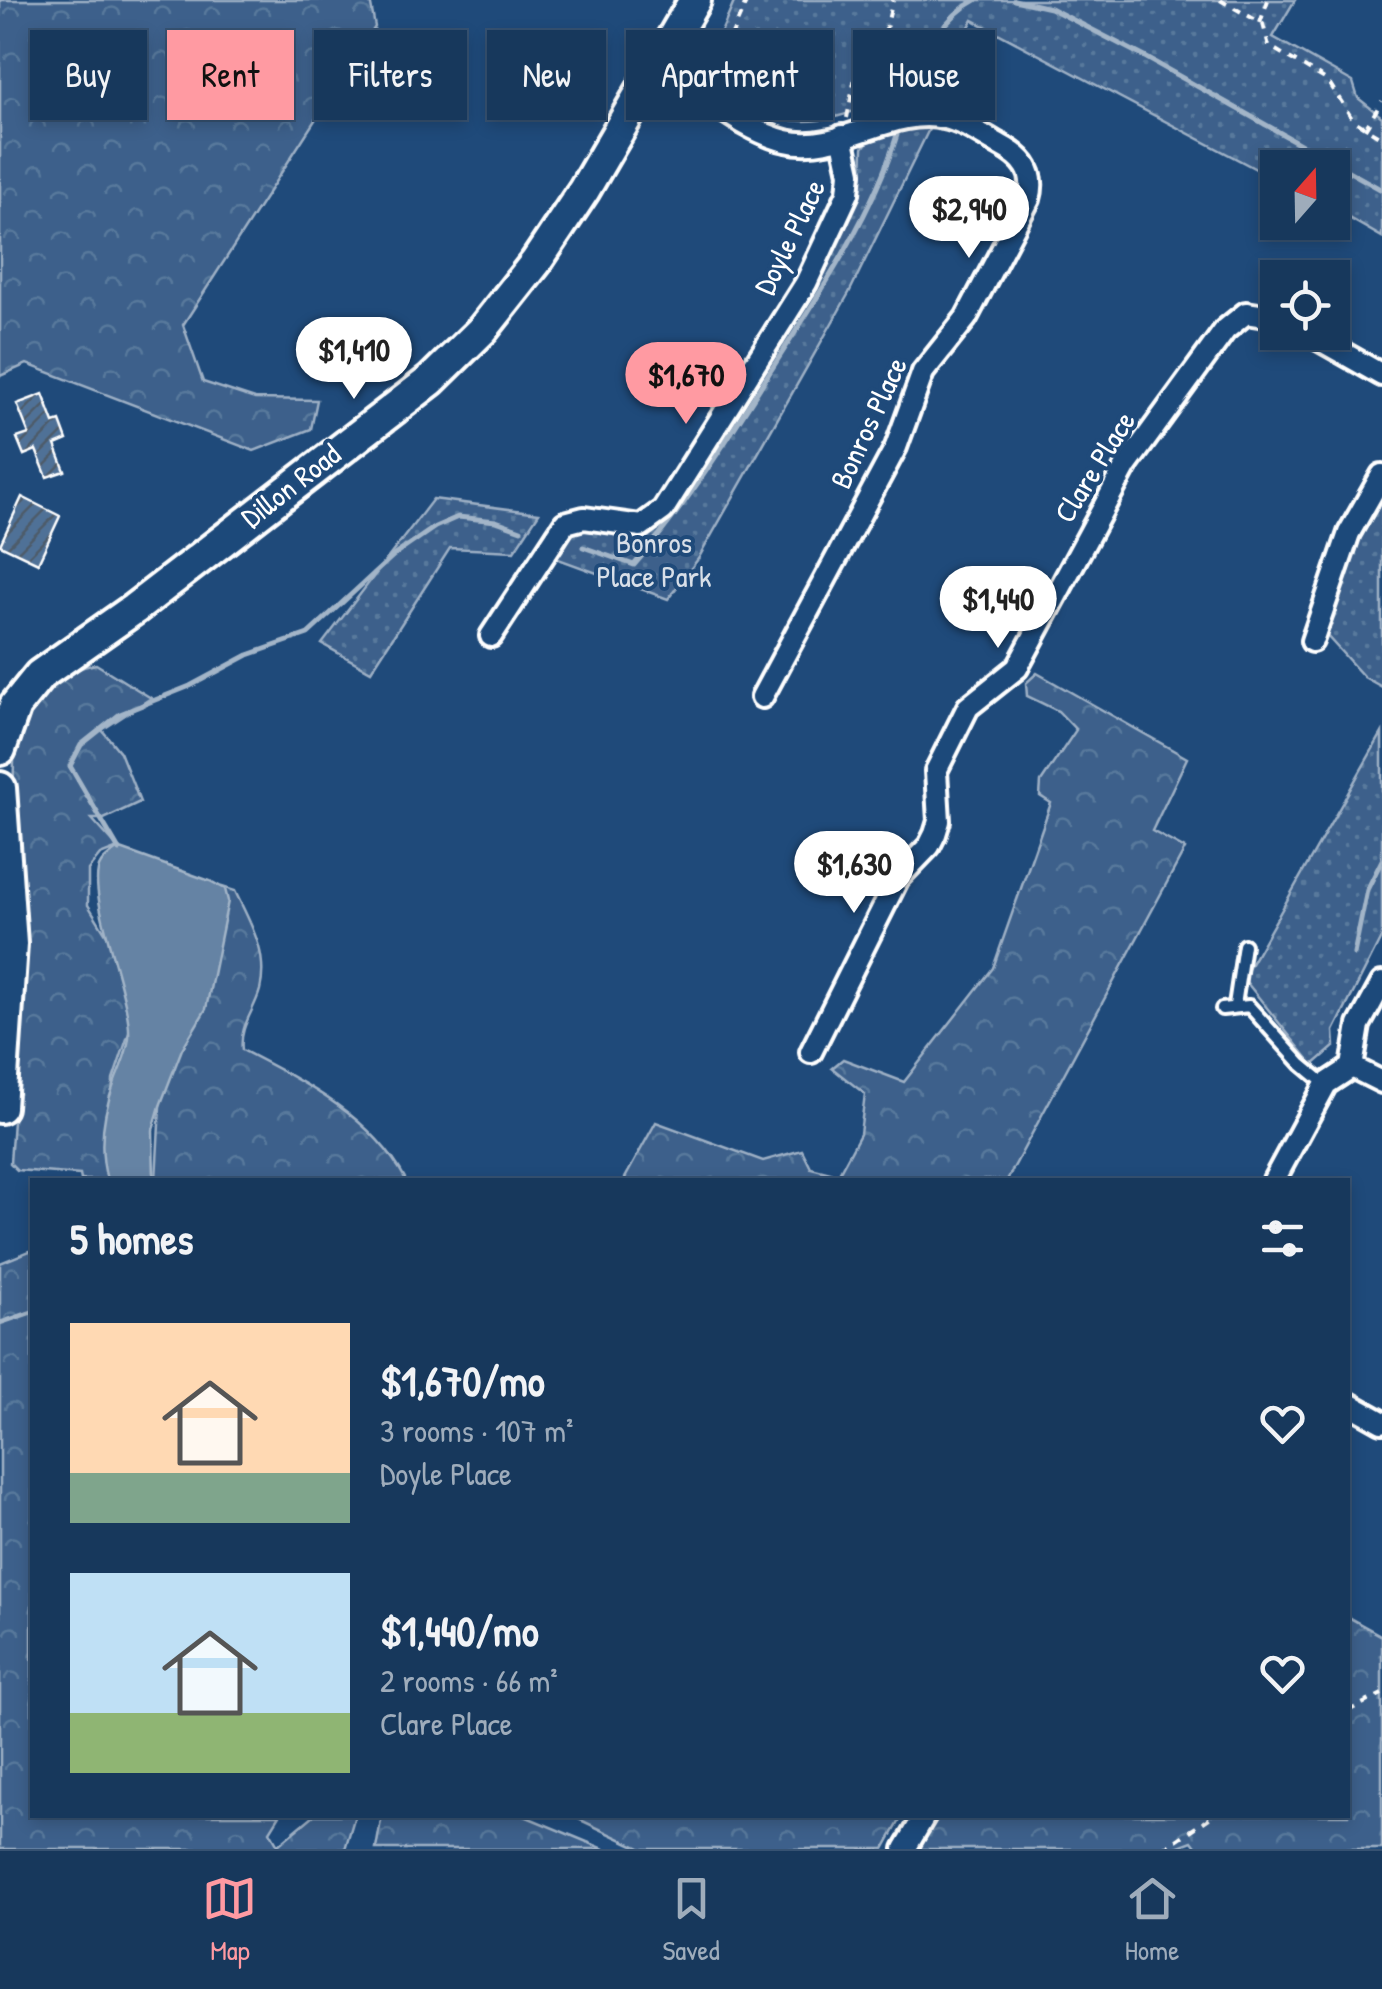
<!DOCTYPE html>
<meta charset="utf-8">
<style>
body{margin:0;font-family:"Patrick Hand",sans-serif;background:#244365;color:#f1f3f6;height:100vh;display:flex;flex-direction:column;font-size:38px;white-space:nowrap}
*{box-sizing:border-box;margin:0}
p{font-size:32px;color:#9eacbb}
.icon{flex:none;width:55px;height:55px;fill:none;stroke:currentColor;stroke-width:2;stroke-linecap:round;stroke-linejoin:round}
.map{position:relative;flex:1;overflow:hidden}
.details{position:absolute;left:30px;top:1178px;width:1320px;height:640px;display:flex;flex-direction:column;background:#17385c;border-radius:0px;box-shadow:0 5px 15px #0003,0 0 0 2px #365272}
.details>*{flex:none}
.banner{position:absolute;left:30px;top:30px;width:1322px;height:90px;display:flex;gap:20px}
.needle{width:65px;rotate:20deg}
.controls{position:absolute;left:1260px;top:150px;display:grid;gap:20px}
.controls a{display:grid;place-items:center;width:90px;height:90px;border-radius:0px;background:#17385c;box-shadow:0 5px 15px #0003,0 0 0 2px #365272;font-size:50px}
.price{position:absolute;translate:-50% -85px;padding:0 22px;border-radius:35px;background:#fff;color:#222;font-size:32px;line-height:65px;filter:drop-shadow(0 2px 5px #0008)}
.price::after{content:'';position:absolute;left:50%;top:60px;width:30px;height:22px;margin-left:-15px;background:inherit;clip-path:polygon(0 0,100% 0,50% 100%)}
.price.current{background:#ff9aa2;color:#111}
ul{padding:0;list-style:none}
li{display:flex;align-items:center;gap:30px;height:250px;padding:0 40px}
li span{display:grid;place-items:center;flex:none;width:280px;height:200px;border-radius:0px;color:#555}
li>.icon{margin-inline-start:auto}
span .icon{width:120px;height:120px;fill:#fffc;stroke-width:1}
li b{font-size:42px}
h2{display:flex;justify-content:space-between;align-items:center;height:120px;padding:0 40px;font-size:42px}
.pill{padding:0 35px;border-radius:0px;background:#17385c;box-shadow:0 5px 15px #0003,0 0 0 2px #365272;font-size:35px;line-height:90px}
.pill.current{background:#ff9aa2;color:#111}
.tabs{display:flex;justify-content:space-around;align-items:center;height:140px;border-top:2px solid #365272;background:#17385c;font-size:28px;color:#9eacbb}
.tabs a{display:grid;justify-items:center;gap:5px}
.tabs .current{color:#ff9aa2}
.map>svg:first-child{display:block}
.forest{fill:url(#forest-crowns);stroke:#9eb0c5;stroke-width:2.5}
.park{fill:url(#park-dots);stroke:#9eb0c5;stroke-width:2.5}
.water{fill:#6583a4;stroke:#a3b5c8;stroke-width:2.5}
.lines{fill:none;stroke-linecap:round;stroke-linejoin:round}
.stream{stroke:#a3b5c8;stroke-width:5}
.building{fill:url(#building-hatch);stroke:#fff;stroke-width:2.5}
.lane-casing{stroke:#fff;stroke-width:18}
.street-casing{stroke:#fff;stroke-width:28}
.secondary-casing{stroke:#fff;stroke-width:38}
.path{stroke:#fff;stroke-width:4;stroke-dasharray:8 8;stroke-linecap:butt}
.lane{stroke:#1f4a7a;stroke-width:10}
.street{stroke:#1f4a7a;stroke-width:20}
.secondary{stroke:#1f4a7a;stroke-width:30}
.labels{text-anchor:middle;stroke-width:8;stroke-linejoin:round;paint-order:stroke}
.street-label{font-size:30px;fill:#fff;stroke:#1f4a7a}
.park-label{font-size:30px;fill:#d8dfe8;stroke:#1f4a7a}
</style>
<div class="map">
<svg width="1382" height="1849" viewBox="0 0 1382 1849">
<defs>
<pattern id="forest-crowns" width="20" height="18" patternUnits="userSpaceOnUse" patternTransform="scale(2.5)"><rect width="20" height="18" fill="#3c618b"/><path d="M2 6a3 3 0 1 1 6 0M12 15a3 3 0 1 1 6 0" fill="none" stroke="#59799c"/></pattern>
<pattern id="park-dots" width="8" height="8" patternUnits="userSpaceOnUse" patternTransform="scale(2.5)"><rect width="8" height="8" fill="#3c618b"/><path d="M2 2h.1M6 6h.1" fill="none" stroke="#59799c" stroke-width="1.8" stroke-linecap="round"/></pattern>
<pattern id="building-hatch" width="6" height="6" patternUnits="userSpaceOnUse" patternTransform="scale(2.5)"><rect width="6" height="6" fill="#507197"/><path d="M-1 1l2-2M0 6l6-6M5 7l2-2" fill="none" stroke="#4e5b6a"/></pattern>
</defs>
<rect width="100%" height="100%" fill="#1f4a7a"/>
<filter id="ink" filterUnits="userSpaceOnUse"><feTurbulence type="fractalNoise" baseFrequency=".01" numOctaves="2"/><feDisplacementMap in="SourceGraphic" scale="20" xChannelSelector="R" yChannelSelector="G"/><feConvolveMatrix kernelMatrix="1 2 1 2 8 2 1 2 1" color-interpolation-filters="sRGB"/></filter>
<g filter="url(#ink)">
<!-- forest -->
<g class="forest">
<path d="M0 0H370L375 27 183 325 203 382 255 399 317 400 311 429 254 451 27 364 0 376Z"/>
<path d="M96 664 151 698 102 730 120 752 140 802 104 819H92L118 848 100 855 88 870V905L108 937 132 1024 113 1080 108 1180H81L80 1175 17 1170 10 1163C16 1074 25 986 24 897 23 843 6 783 18 730 26 698 65 669 96 664Z"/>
<path d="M1037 673 1187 758 1152 831 1185 849 1007 1180H624L656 1122 763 1161 802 1150 811 1168 838 1175 860 1134 865 1094 832 1068 843 1059 904 1082 993 968 1051 803 1040 796 1041 782 1076 730 1058 711 1027 696 1026 683Z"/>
<path d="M222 887 235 891C250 923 269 953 260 990 254 1012 239 1026 242 1050 304 1082 372 1116 406 1180H156L162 1069 214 898Z"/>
<path d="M32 1250V1815H280L270 1831 278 1845 314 1815H355L345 1849H0V1263Z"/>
<path d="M1348 1617 1382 1636V1849H1198L1192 1841 1171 1849H908L928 1815H1348Z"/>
<path d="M382 1815H522L604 1849H376Z"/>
<path d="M570 1815H903L884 1849H642Z"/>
</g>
<!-- park -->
<g class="park">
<path d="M735 0H1295L1273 37 1353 82 1358 98 1382 117V237L1333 209 1332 168H1278L1277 180 973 20 928 96C915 100 904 97 890 99 873 101 856 112 839 116 788 130 732 113 707 65Z"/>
<path d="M934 119 849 293 698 559 668 599 550 556 571 527 647 528 813 280 862 178 863 148 872 134Z"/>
<path d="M1382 498V687L1364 677 1326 635 1351 553Z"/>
<path d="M433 499 539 513 514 551 450 548 371 671 322 644Z"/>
<path d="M1382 733V936L1334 1031 1335 1046 1313 1065 1243 978Z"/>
</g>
<!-- water -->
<path class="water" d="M118 848 210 881 225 889 228 901 206 1009 182 1049 160 1106 153 1130 154 1180H107C98 1147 103 1113 115 1081 120 1068 128 1051 129 1037 132 996 83 889 101 863 104 858 113 852 118 848Z"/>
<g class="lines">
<!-- stream -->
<g class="stream">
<path d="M1014 0 1050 8 1145 57 1382 190"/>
<path d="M914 84C924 51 945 16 976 0"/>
<path d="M583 547 634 565C689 503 731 433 775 364 821 292 871 217 897 135"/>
<path d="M119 850 70 766 81 745 120 714 190 686 248 655 308 634 393 556 435 527 458 517 496 521 521 530"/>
<path d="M1354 954 1367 890 1382 860"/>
<path d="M0 1323 32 1312"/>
</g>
</g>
<!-- building -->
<g class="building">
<path d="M43 394 54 423 60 421 67 440 55 445 65 471 47 477 36 450 24 455 17 438 29 434 17 404Z"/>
<path d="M22 497 60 516 38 563 0 545Z"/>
</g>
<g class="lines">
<defs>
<g id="lane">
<path d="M1235 1005 1244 945"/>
<path d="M1222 1009 1249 1006 1301 1064 1325 1084"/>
</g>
<g id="street">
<path d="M659 68C700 90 740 130 786 141 839 154 892 106 944 118 964 122 982 135 1000 145 1023 157 1037 172 1029 199L966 318 923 372 896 447 762 697"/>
<path d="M1306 332 1382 375"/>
<path d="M491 636 565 523 584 518 641 526 663 510 806 283 848 193 850 173 842 136"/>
<path d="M1312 641 1349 533 1382 475"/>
<path d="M811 1052 898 878 929 846 935 834 939 821 936 771 968 707 1017 668 1126 466 1225 330 1246 313 1278 318"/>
<path d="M1352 1067 1382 1082"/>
<path d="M1274 1180 1326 1084 1352 1067 1359 1025 1382 983"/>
<path d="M1348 1403 1382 1422"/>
<path d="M905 1849 925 1815"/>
</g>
<g id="secondary">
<path d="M0 749 15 706 40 675 134 609 431 380 483 329 536 262 584 190 695 0"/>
<path d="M0 788 11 944 0 1107"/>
</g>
</defs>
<!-- lane casing -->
<use href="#lane" class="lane-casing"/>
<!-- street casing -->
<use href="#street" class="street-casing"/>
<!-- secondary casing -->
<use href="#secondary" class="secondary-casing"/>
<!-- path -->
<g class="path">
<path d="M1220 0 1263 24 1269 46 1328 81 1353 120 1382 138"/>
<path d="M1260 23 1268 0"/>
<path d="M690 66 695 61 705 75"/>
<path d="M712 81 747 0"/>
<path d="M847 118 857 67 885 33 893 0"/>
<path d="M655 121 671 95"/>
<path d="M1365 129 1382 101"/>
<path d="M1348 1711 1382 1694"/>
<path d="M1163 1849 1214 1815"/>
</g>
<!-- lane -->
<use href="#lane" class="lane"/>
<!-- street -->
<use href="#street" class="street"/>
<!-- secondary -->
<use href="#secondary" class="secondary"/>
</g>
</g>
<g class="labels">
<!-- street labels -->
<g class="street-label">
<text transform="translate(790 237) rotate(-64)" y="10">Doyle Place</text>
<text transform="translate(869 423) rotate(-65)" y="10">Bonros Place</text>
<text transform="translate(1095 467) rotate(-58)" y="10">Clare Place</text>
<text transform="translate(291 486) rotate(-38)" y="10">Dillon Road</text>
</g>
<!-- park labels -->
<g class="park-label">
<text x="654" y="553">Bonros<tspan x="654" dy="34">Place Park</tspan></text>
</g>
</g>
</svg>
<div class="controls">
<a><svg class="needle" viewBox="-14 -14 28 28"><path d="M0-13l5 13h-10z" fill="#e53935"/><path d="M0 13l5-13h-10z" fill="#9eacbb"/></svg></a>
<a><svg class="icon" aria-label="locate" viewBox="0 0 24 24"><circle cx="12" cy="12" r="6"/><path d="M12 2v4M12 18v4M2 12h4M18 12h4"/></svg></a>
</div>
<b class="price" style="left:969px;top:261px">$2,940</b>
<b class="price" style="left:354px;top:402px">$1,410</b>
<b class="price current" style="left:686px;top:427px">$1,670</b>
<b class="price" style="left:998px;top:651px">$1,440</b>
<b class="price" style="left:854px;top:916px">$1,630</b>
<div class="banner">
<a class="pill">Buy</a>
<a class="pill current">Rent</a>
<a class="pill">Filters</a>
<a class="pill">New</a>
<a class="pill">Apartment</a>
<a class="pill">House</a>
</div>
<section class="details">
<h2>5 homes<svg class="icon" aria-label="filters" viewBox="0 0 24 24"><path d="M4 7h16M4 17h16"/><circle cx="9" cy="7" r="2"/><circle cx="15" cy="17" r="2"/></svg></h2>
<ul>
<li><span style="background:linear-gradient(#ffd9b3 75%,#7fa58c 0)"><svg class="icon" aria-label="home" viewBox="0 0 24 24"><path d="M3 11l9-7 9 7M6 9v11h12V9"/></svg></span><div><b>$1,670/mo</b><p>3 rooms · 107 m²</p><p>Doyle Place</p></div><svg class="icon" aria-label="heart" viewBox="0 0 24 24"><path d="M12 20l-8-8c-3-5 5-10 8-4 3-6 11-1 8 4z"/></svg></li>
<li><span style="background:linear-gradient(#bfe0f5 70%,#8fb573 0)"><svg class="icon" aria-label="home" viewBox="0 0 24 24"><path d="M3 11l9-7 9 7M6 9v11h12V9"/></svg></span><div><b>$1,440/mo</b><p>2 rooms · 66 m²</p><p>Clare Place</p></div><svg class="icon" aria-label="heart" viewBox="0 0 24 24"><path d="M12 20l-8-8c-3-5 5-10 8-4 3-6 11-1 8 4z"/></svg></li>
</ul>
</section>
</div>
<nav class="tabs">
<a class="current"><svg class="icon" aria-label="map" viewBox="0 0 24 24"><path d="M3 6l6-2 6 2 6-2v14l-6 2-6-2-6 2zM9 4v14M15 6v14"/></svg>Map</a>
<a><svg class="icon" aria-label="saved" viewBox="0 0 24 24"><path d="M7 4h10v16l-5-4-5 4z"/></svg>Saved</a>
<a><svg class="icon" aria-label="home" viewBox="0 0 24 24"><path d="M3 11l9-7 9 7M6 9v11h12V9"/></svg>Home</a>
</nav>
